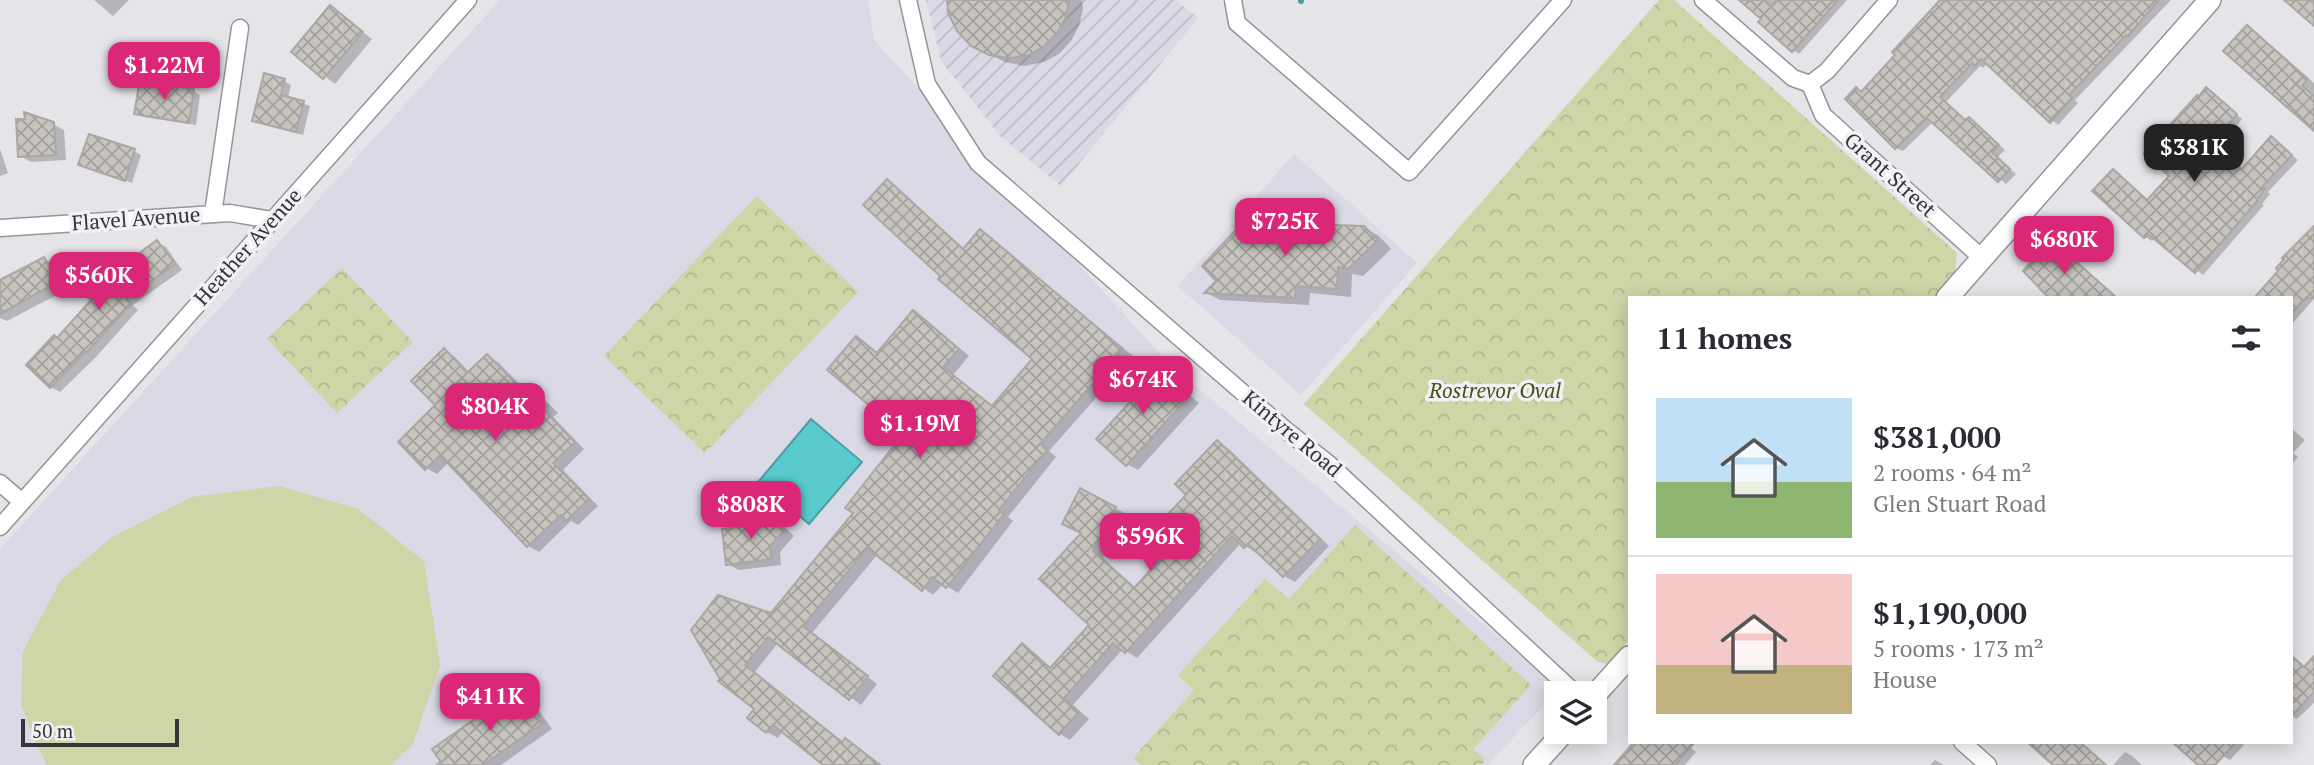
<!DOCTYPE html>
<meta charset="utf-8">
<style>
body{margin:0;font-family:"PT Serif",serif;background:#f7f7f7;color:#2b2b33;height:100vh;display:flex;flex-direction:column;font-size:26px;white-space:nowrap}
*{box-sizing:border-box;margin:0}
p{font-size:23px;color:#7c7c81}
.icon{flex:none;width:38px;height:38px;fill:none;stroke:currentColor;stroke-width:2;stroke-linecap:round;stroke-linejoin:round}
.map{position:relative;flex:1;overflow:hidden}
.sheet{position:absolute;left:1628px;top:296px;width:665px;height:448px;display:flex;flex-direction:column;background:#fff;border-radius:0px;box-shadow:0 4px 18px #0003}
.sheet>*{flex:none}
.buttons{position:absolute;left:1544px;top:681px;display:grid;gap:14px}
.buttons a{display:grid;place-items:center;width:63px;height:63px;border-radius:0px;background:#fff;box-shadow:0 4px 18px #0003;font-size:35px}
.scale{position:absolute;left:21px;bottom:18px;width:158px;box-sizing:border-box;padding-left:7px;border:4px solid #353537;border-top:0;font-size:19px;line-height:24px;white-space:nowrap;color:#353537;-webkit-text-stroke:5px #f1f1f6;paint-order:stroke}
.price{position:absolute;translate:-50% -60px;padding:0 16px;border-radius:14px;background:#db2777;color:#fff;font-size:23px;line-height:46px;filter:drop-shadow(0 2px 4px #0008)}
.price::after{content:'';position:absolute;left:50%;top:42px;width:21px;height:16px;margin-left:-10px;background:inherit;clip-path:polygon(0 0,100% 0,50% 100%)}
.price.current{background:#222;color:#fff}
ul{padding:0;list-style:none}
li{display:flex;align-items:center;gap:21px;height:175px;padding:0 28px}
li+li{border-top:2px solid #e1e1e2}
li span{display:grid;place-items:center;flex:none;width:196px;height:140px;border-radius:0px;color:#555}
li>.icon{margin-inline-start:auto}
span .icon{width:84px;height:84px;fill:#fffc;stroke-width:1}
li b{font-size:30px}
h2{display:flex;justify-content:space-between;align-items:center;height:84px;padding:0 28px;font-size:30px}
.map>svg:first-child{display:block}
.built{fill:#dad9e6}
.industrial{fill:url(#industrial-furrows)}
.green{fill:#cfd5a6}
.forest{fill:url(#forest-crowns)}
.water{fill:#59cace;stroke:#4e9da1;stroke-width:2}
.shadow{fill:#0003}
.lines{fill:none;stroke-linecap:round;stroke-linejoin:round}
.stream{stroke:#4e9da1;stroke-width:6}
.building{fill:url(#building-cross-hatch);stroke:#aba7a3;stroke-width:2}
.minor-casing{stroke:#949499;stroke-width:19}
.tertiary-casing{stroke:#949499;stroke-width:24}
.minor{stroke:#fff;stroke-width:16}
.tertiary{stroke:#fff;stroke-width:21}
.labels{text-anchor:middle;stroke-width:7;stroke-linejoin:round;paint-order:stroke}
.street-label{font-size:21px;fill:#353537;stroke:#f1f1f6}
.park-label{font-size:21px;font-style:italic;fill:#4c5016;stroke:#f1f1f6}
</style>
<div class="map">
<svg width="2314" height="765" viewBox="0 0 2314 765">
<defs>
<pattern id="industrial-furrows" width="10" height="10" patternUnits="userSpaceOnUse" patternTransform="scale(1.75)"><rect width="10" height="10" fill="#dad9e6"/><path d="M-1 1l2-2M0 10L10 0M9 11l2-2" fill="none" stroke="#bcbbc6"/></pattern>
<pattern id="forest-crowns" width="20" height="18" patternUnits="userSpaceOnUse" patternTransform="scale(1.75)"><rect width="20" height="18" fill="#cfd5a6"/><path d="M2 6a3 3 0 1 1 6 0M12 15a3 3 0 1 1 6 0" fill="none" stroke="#b2b790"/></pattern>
<pattern id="building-cross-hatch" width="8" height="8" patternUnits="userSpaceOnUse" patternTransform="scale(1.75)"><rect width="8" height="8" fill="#c8c4c0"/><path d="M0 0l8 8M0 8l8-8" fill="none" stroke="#a3a09d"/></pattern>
</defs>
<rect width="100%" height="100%" fill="#e4e4e9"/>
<!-- built -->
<g class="built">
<path d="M500 0H868L874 40 1172 367 1560 688 1487 765H0V549Z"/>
<path d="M1294 154 1417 263 1301 395 1178 286Z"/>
</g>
<!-- industrial -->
<path class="industrial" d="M926 0H1175L1198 18 1061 186 1001 137 941 61Z"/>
<!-- green -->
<path class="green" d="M279 486 358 509 424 561 440 665 413 744 391 765H47L33 737 21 704 23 651 61 580 112 537 192 497Z"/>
<!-- forest -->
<g class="forest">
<path d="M1659 0H1674L1957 253 1955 273 1933 297 1629 298V640L1608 664 1598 662 1304 404Z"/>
<path d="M757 196 858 292 705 453 604 356Z"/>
<path d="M342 268 413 342 337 413 267 339Z"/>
<path d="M1355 525 1531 685 1473 749 1485 760 1481 765H1141L1133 758 1194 690 1178 675 1265 579 1289 599Z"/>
</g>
<!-- water -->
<path class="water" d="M811 419 862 462 809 524 759 481Z"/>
<!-- shadow -->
<g class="shadow">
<path d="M94 0H129L113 16Z"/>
<path d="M948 0H1082L1083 9 1079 26 1071 41 1059 54 1044 62 1024 66 1005 62 987 53Z"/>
<path d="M1742 0H1847L1799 54 1793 50Z"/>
<path d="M1942 0H2171L2075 100 2078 103 2058 125 1988 63 1983 68 1980 66 1946 102 1967 121 1969 119 1976 123 2005 150 1998 157 2016 174 2006 184 1934 121 1903 151 1896 148 1857 89 1863 93Z"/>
<path d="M331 7 372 39 335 84 293 52Z"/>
<path d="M2247 27 2314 83V129Z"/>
<path d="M284 81 291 85 288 98 310 106 303 135 261 124 254 120Z"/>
<path d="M2207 89 2242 119 2219 149 2243 170 2271 139 2298 160 2268 192 2270 194 2262 204 2264 205 2203 275 2155 238 2152 241 2145 237 2095 191 2113 171 2149 201 2171 176 2199 98Z"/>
<path d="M193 91 200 95 196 125 143 117 136 113Z"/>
<path d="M53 124 64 130 66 160 31 162 20 156Z"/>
<path d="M0 149 8 173 0 176Z"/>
<path d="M134 151 141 155 132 183 80 164Z"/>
<path d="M887 182 898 188 965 250 980 232 991 238 1133 356 1049 451 1056 457 1008 517 1013 521 958 593 943 584 933 595 878 554 812 633 877 684 861 705 778 643 754 673 843 743 845 740 856 746 880 765H826L783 731 778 738 767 732 756 709 721 681 855 513 905 433 856 338 879 354 914 312 924 318 969 356 953 375 993 407 1035 359 943 276Z"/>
<path d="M2314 225V299L2291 325V298L2285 258Z"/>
<path d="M1364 228 1379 236 1391 249 1363 276 1352 274 1351 297 1310 293 1309 305 1220 300 1207 293Z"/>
<path d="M157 242 166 247 182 270 133 305 138 310 96 357 60 392 51 387 28 364 58 339 94 300 96 274 105 280Z"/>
<path d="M2049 244 2062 254 2064 252 2070 256 2117 298H2051Z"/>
<path d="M44 259 55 265 68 289 7 321 0 318V282Z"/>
<path d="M444 350 455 357 470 373 487 356 498 362 525 390 528 387 538 393 558 413 553 417 584 449 563 470 598 506 578 525 571 521 539 552 528 546 449 462 437 474 426 468 437 405Z"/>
<path d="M1157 369 1167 375 1199 403 1138 470 1127 464 1133 402Z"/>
<path d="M2291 428 2305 440 2293 453 2298 457 2291 465Z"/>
<path d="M1217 442 1228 448 1329 546 1295 582 1284 576 1258 551 1256 553 1241 543 1137 658 1123 649 1073 705 1089 719 1070 740 1060 734 1022 646 1033 652 1052 669 1091 625 1041 579 1115 508 1126 514 1103 558 1136 588 1189 530V495Z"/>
<path d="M767 515 778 521 794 536 780 552 781 565 739 570 728 564Z"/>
<path d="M2314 655V703L2297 719 2291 716V657L2304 667Z"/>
<path d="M519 690 529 696 552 729 501 765H435Z"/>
<path d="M1637 742H1694L1690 747 1696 752 1685 765H1616Z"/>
<path d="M2185 742H2240L2244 745 2230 760 2223 756 2210 765H2200Z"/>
<path d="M2125 752 2132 756 2142 765H2113Z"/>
<path d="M1935 760 1942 764 1943 765H1930Z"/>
</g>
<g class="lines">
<!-- stream -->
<path class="stream" d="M1301 1V0"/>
</g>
<!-- building -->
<g class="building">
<path d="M947 0H1069L1066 17 1057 33 1044 46 1029 55 1009 58 989 55 971 46 957 31 948 13Z"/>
<path d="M1739 0H1764L1771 7 1777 0H1838L1792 52 1758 22 1761 19Z"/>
<path d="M1940 0H2159L2127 37 2126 35 2069 95 2073 98 2050 123 1981 59 1975 66 1972 63 1940 97 1965 120 1969 117 1999 145 1992 152 2010 169 1998 182 1927 118 1895 149 1845 99 1856 87 1861 92 1895 55 1892 52Z"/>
<path d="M2284 0H2314V26Z"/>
<path d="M330 5 363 32 323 79 291 52Z"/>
<path d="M2247 25 2308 79 2302 86 2314 96V131L2223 51Z"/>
<path d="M264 73 285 79 281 95 304 101 296 132 252 121Z"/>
<path d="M140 80 194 89 189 123 134 114Z"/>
<path d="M2206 87 2237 114 2213 144 2242 169 2271 136 2292 155 2262 187 2265 189 2257 199 2258 200 2195 273 2148 234 2144 238 2092 191 2113 169 2147 200 2169 176 2144 154 2197 95 2199 96Z"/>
<path d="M24 112 54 122 56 155 18 157 16 119H25Z"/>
<path d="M89 134 135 149 125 181 78 165Z"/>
<path d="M887 179 963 249 980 229 1123 349 1040 444 1047 450 999 510 1004 514 946 588 932 577 922 591 867 548 803 626 868 676 849 700 768 637 745 665 842 742 845 738 880 765H823L773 725 766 733 747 718 754 709 718 681 720 679 691 630 718 595 771 613 853 513 845 508 903 434 827 370 856 336 877 353 913 310 959 349 943 367 992 406 1032 359 938 279 940 276 863 205Z"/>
<path d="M1243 222 1364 226 1378 240 1348 269 1338 267 1337 289 1296 286 1295 298 1204 293 1216 281 1202 266Z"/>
<path d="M2314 226V298H2306L2291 314V298H2254L2278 271 2276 268 2284 259 2282 258Z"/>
<path d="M157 240 175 264 126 299 131 304 86 353 85 352 50 388 26 365 54 335 57 338 91 300 79 290 96 272 104 279Z"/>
<path d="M2049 241 2061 253 2063 250 2117 298H2049L2023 271Z"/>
<path d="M44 257 58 282 0 314V280Z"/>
<path d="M444 348 467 373 487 354 522 390 527 385 548 406 544 410 575 442 553 463 589 499 566 521 561 515 527 547 440 455 425 470 398 442 435 405 411 381Z"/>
<path d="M1156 366 1189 396 1126 466 1096 439 1130 402 1127 399Z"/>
<path d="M1217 440 1320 539 1283 577 1248 544 1244 548 1232 536 1125 653 1113 643 1064 698 1079 712 1059 735 993 676 1022 643 1050 668 1089 625 1039 579 1081 533 1062 524 1080 488 1116 507 1093 551 1134 588 1187 530 1169 513 1186 495 1175 484Z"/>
<path d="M767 513 785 529 770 546 771 559 726 565 722 529 756 525Z"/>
<path d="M2291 655 2304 667 2314 656V692L2291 717Z"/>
<path d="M519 688 543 723 483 765H443L432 749Z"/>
<path d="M1634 742H1695L1675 765H1614Z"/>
<path d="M2027 742H2080L2106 765H2053Z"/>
<path d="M2172 742H2236L2215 765H2198Z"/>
</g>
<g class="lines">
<defs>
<g id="minor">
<path d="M908 0 927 84 978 163 1287 431 1329 464 1575 693"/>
<path d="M1233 0 1237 23 1409 172 1563 0"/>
<path d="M1703 0 1793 78 1810 84 1827 71 1889 0"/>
<path d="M1810 84 1823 115 1982 258"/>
<path d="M213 214 240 28"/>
<path d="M0 228 230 213 272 220"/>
<path d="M0 483 22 502"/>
<path d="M0 527 468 0"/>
<path d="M1962 742 1988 765"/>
</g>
<g id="tertiary">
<path d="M1947 298 2210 0"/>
<path d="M1594 696 1629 657"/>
<path d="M1534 765 1564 732"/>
</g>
</defs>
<!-- minor casing -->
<use href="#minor" class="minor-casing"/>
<!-- tertiary casing -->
<use href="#tertiary" class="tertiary-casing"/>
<!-- minor -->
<use href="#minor" class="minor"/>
<!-- tertiary -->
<use href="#tertiary" class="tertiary"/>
</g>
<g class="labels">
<!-- street labels -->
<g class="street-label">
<text transform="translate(1890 175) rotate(42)" y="7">Grant Street</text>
<text transform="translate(136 219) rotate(-4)" y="7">Flavel Avenue</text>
<text transform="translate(248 247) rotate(-48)" y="7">Heather Avenue</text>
<text transform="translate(1292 434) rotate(40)" y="7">Kintyre Road</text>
</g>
<!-- park labels -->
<g class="park-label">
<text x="1495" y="398">Rostrevor Oval</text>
</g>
</g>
</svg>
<div class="buttons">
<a><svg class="icon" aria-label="layers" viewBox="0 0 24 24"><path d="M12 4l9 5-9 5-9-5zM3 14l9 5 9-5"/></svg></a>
</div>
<div class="scale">50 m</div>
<b class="price" style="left:164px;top:102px">$1.22M</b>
<b class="price current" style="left:2194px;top:184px">$381K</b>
<b class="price" style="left:1285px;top:258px">$725K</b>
<b class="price" style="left:2064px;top:276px">$680K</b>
<b class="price" style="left:99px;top:312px">$560K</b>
<b class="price" style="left:1143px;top:416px">$674K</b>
<b class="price" style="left:495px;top:443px">$804K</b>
<b class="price" style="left:920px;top:460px">$1.19M</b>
<b class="price" style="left:751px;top:541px">$808K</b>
<b class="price" style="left:1150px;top:573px">$596K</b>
<b class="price" style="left:490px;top:733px">$411K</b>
<section class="sheet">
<h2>11 homes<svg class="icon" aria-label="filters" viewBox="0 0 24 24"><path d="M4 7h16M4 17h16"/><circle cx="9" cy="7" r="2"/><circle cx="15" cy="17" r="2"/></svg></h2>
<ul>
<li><span style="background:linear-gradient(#bfe0f5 60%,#8fb573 0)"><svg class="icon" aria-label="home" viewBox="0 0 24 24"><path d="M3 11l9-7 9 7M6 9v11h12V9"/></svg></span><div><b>$381,000</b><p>2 rooms · 64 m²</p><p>Glen Stuart Road</p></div></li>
<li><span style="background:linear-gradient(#f6c9c9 65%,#c2b280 0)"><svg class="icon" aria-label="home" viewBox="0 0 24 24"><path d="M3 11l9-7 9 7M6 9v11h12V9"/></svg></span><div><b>$1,190,000</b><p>5 rooms · 173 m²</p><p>House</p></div></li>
</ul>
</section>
</div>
